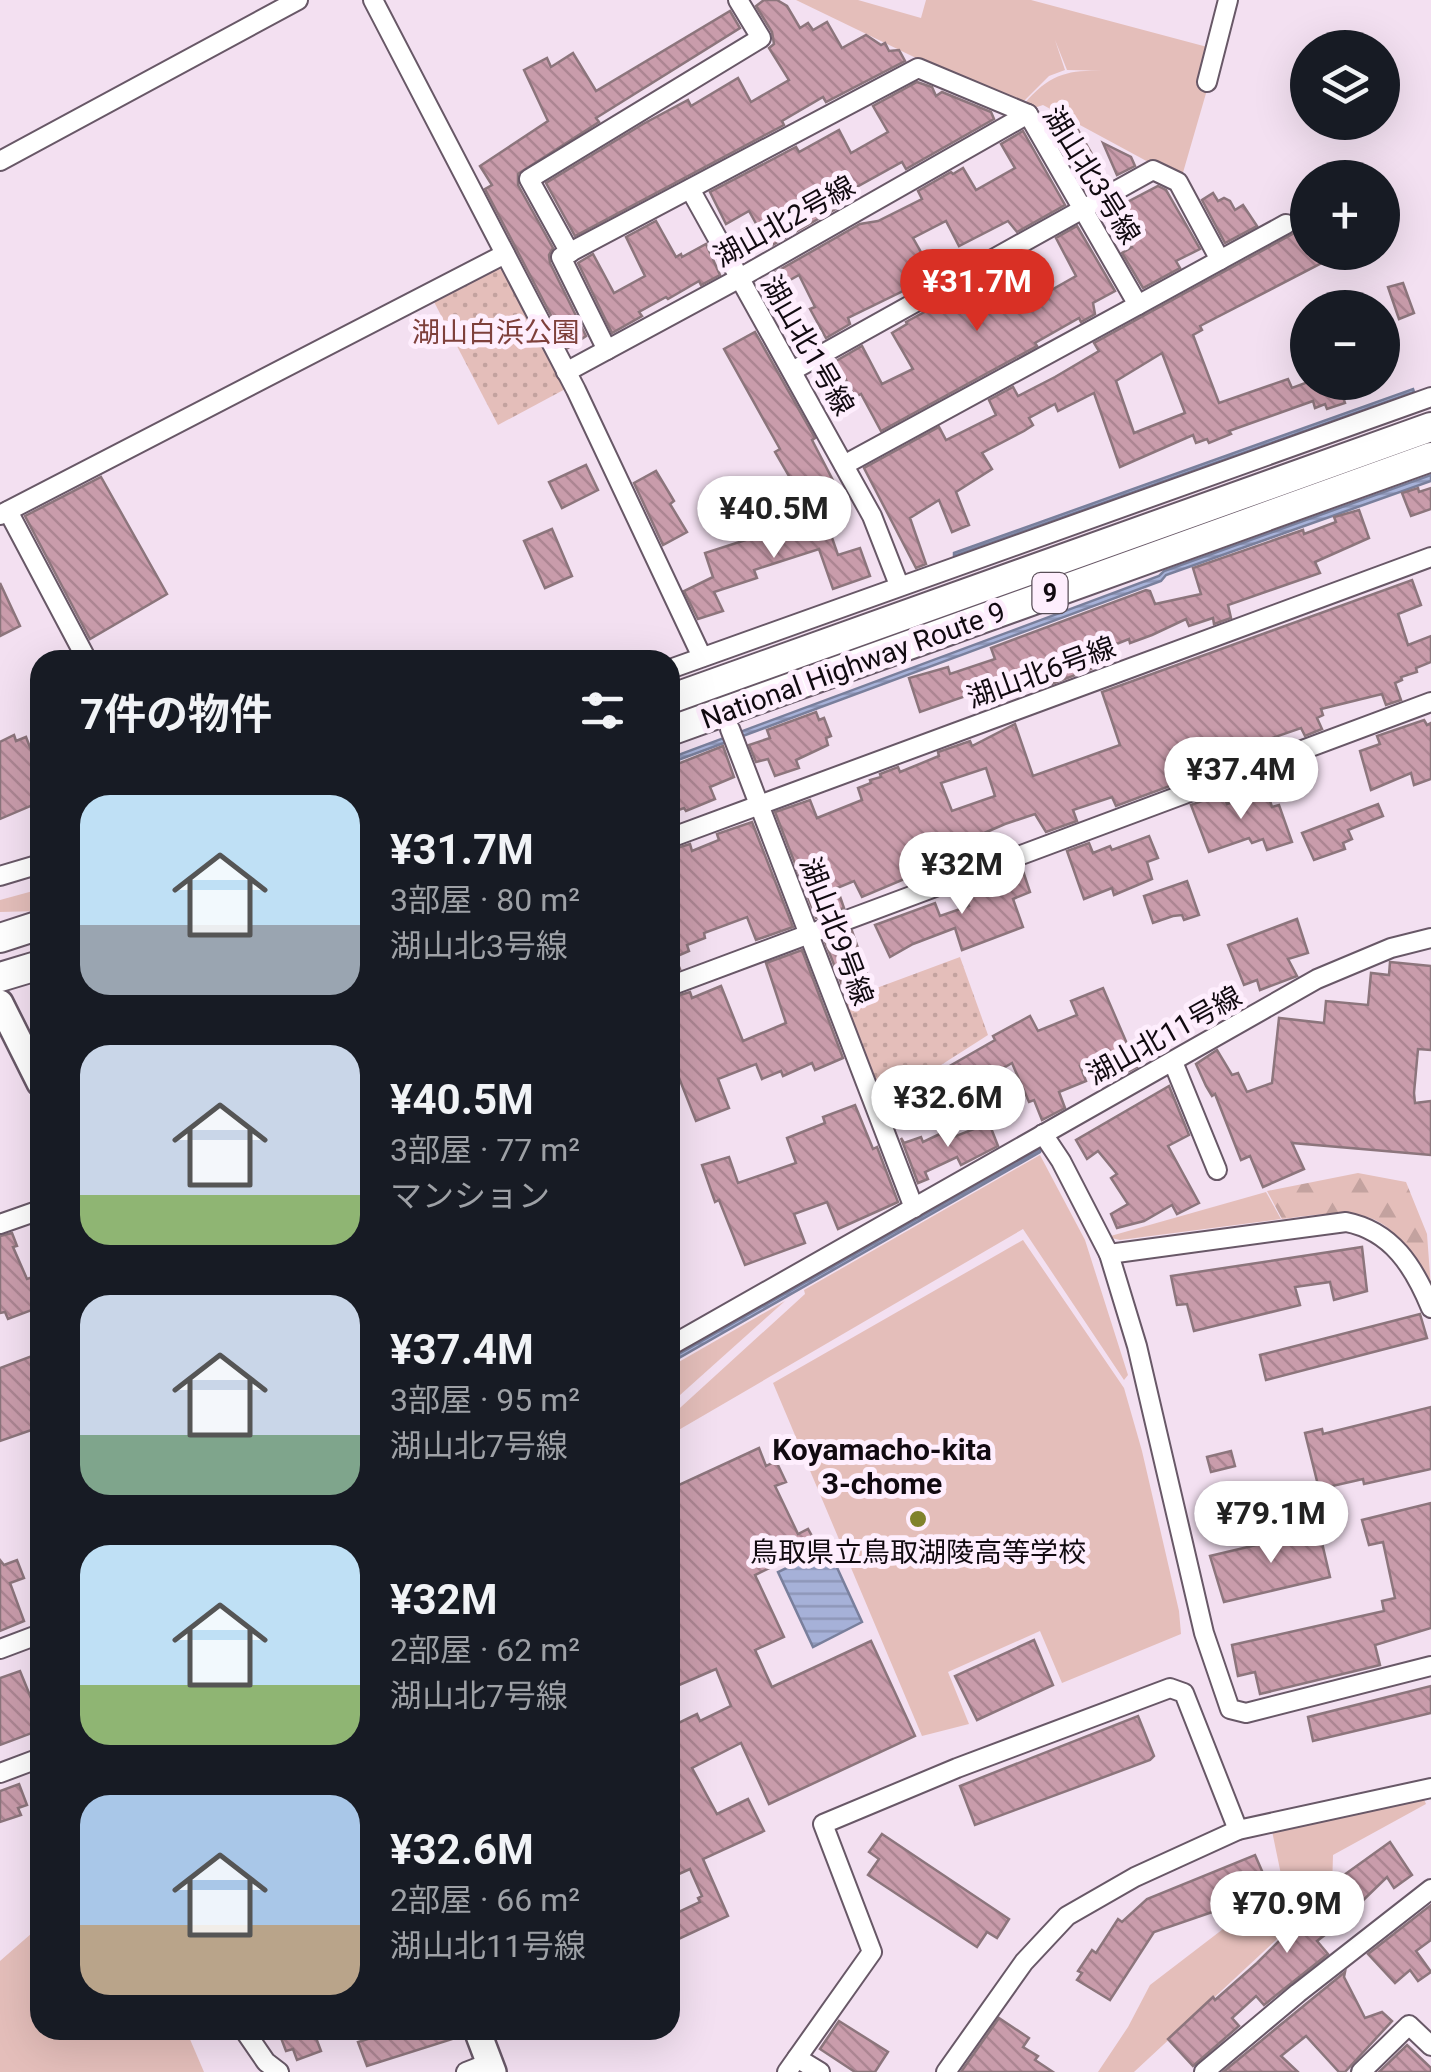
<!DOCTYPE html>
<html lang="ja">
<meta charset="utf-8">
<style>
body{margin:0;font-family:Roboto,"Noto Sans JP",sans-serif;background:#242831;color:#f1f3f6;height:100vh;display:flex;flex-direction:column;font-size:38px;white-space:nowrap}
*{box-sizing:border-box;margin:0}
p{font-size:32px;color:#9ea1a6}
.icon{flex:none;width:55px;height:55px;fill:none;stroke:currentColor;stroke-width:2;stroke-linecap:round;stroke-linejoin:round}
.map{position:relative;flex:1;overflow:hidden}
.sheet{position:absolute;left:30px;top:650px;width:650px;height:1390px;display:flex;flex-direction:column;background:#171b24;border-radius:30px;box-shadow:0 10px 40px #0002}
.sheet>*{flex:none}
.buttons{position:absolute;left:1290px;top:30px;display:grid;gap:20px}
.buttons a{display:grid;place-items:center;width:110px;height:110px;border-radius:50%;background:#171b24;box-shadow:0 10px 40px #0002;font-size:50px}
.price{position:absolute;translate:-50% -85px;padding:0 22px;border-radius:35px;background:#fff;color:#222;font-size:32px;line-height:65px;filter:drop-shadow(0 2px 5px #0008)}
.price::after{content:'';position:absolute;left:50%;top:60px;width:30px;height:22px;margin-left:-15px;background:inherit;clip-path:polygon(0 0,100% 0,50% 100%)}
.price.active{background:#d93025;color:#fff}
ul{padding:0;list-style:none}
li{display:flex;align-items:center;gap:30px;height:250px;padding:0 50px}
li span{display:grid;place-items:center;flex:none;width:280px;height:200px;border-radius:30px;color:#555}
li>.icon{margin-inline-start:auto}
span .icon{width:120px;height:120px;fill:#fffc;stroke-width:1}
li b{font-size:42px}
h2{display:flex;justify-content:space-between;align-items:center;height:120px;padding:0 50px;font-size:42px}
.map>svg:first-child{display:block}
.grass{fill:#e4beba}
.forest{fill:url(#forest-firs)}
.park{fill:url(#park-dots)}
.water{fill:url(#water-rules);stroke:#797f9c;stroke-width:2.5}
.building{fill:url(#building-back-hatch);stroke:#8c757c;stroke-width:2.5;fill-rule:evenodd}
.lines{fill:none;stroke-linecap:round;stroke-linejoin:round}
.minor-casing{stroke:#685867;stroke-width:22}
.secondary-casing{stroke:#685867;stroke-width:30}
.trunk-casing{stroke:#685867;stroke-width:32}
.minor{stroke:#fff;stroke-width:18}
.secondary{stroke:#fff;stroke-width:25}
.trunk{stroke:#fff;stroke-width:28}
.poi-dot{fill:#80822c;stroke:#feeefd;stroke-width:4}
.labels{text-anchor:middle;stroke-width:10;stroke-linejoin:round;paint-order:stroke}
.shield{fill:#feeefd;stroke:#584e57;stroke-width:2.5}
.shield-label{font-size:25px;font-weight:bold;fill:#110a10}
.street-label{font-size:28px;fill:#110a10;stroke:#feeefd}
.park-label{font-size:28px;fill:#7e403b;stroke:#feeefd}
.poi-label{font-size:28px;fill:#110a10;stroke:#feeefd}
.neighbourhood-label{font-size:30px;font-weight:bold;fill:#110a10;stroke:#feeefd}
</style>
<div class="map">
<svg width="1431" height="2072" viewBox="0 0 1431 2072">
<defs>
<pattern id="forest-firs" width="22" height="20" patternUnits="userSpaceOnUse" patternTransform="scale(2.5)"><rect width="22" height="20" fill="#e4beba"/><path d="M5 1l3.5 6h-7zM16 11l3.5 6h-7z" fill="#c3a29f"/></pattern>
<pattern id="park-dots" width="8" height="8" patternUnits="userSpaceOnUse" patternTransform="scale(2.5)"><rect width="8" height="8" fill="#e4beba"/><path d="M2 2h.1M6 6h.1" fill="none" stroke="#c3a29f" stroke-width="1.8" stroke-linecap="round"/></pattern>
<pattern id="water-rules" width="6" height="5" patternUnits="userSpaceOnUse" patternTransform="scale(2.5)"><rect width="6" height="5" fill="#a6b1d8"/><path d="M0 2.5h6" fill="none" stroke="#8e97b8"/></pattern>
<pattern id="building-back-hatch" width="6" height="6" patternUnits="userSpaceOnUse" patternTransform="scale(2.5)"><rect width="6" height="6" fill="#c99cab"/><path d="M-1 5l2 2M0 0l6 6M5-1l2 2" fill="none" stroke="#ac8592"/></pattern>
</defs>
<rect width="100%" height="100%" fill="#f3e0f1"/>
<!-- grass -->
<g class="grass">
<path d="M796 0H858L921 18 926 0H1031L1211 48 1209 83 1182 176 1152 164 1043 105 1034 108 1024 104C1053 70 1071 70 1114 71L1067 70 1055 40 1065 70 1049 76 1022 103 916 58Z"/>
<path d="M33 891 40 911 0 912V900Z"/>
<path d="M1040 1155 1085 1240 1128 1375 1124 1380 1023 1229 670 1435V1417L805 1294 804 1290Z"/>
<path d="M1266 1192 1281 1219 1120 1240 1107 1237Z"/>
<path d="M1023 1240 1124 1388 1142 1451 1179 1611 1181 1634 1062 1683 1040 1631 948 1672 969 1724 922 1736 773 1383Z"/>
<path d="M785 1301 670 1404V1367Z"/>
<path d="M1423 1797 1426 1804 1333 1855 1332 1888 1134 2072H1098L1128 2027 1150 1985 1227 1926 1284 1889 1272 1831Z"/>
<path d="M40 1926V2030H186L204 2072H0V1961Z"/>
</g>
<!-- forest -->
<path class="forest" d="M1358 1173 1406 1182 1427 1234 1431 1288C1388 1208 1369 1207 1282 1219L1267 1191Z"/>
<!-- park -->
<g class="park">
<path d="M488 268 506 270 569 387 498 425 432 298Z"/>
<path d="M960 957 988 1035 927 1074 877 1093 839 1002Z"/>
</g>
<!-- water -->
<g class="water">
<path d="M1413 389 1414 392 954 556V553Z"/>
<path d="M1431 475V481L1166 575 1161 581 670 763V758L1159 576 1164 571Z"/>
<path d="M1042 1148 1040 1152 670 1363V1359Z"/>
<path d="M828 1548 862 1622 813 1647 778 1572Z"/>
</g>
<!-- building -->
<g class="building">
<path d="M764 0H777L787 6 800 28 808 23 813 30 827 22 842 48 866 35 881 45 885 43 889 51 899 50 905 61 826 102 823 97 782 121 784 125 575 236 546 183 643 124 688 100 691 106 738 78 751 102 789 80 769 48 774 44 772 32 756 6Z"/>
<path d="M730 11 740 28 596 118 599 122 518 174V185L553 248 549 255 550 263 586 336 568 348 485 189 492 185 480 166 548 121 524 70 547 58 551 67 573 53 596 91Z"/>
<path d="M917 82 932 87 936 96 942 92 991 112 994 119 906 169 902 162 855 188 857 191 843 200 846 203 769 247 749 211 726 224 710 192 796 147 799 152 839 130 851 153 888 132 873 106Z"/>
<path d="M1050 116 1055 124 1061 120 1078 130 1100 168 1080 180 1045 118Z"/>
<path d="M1023 131 1065 205 1017 232 1008 221 959 246 946 221 913 238 930 268 902 283 903 291 848 318 850 324 826 338 810 309 815 307 799 275 781 285 774 273 860 224 878 221 922 199 918 191 951 172 953 174 963 168 976 190 1015 168 1001 144Z"/>
<path d="M1103 143 1131 157 1135 166 1117 175Z"/>
<path d="M1158 186 1166 190 1200 249 1176 261 1180 268 1143 288 1122 253 1132 247 1112 210Z"/>
<path d="M1213 193 1218 201 1224 198 1230 201 1235 210 1243 205 1257 226 1225 243 1202 200Z"/>
<path d="M656 221 676 257 681 254 682 257 706 244 720 275 701 285 699 281 668 299 666 297 639 312 642 316 612 333 578 263 593 254 614 293 645 276 626 237Z"/>
<path d="M1077 226 1115 291 1093 303 1095 314 1081 322 1079 318 1035 343 1037 346 881 431 861 394 855 397 836 361 862 346 882 384 913 369 892 333 907 324 906 322 1017 262 1039 297 1076 276 1056 238Z"/>
<path d="M1298 231 1308 235V252H1343L1200 326 1202 330 1193 335 1219 403 1288 379 1292 388 1308 382H1338L1345 403 1327 409 1325 404 1315 408 1313 401 1229 431 1231 434 1209 443 1207 439 1196 443 1193 435 1120 467 1094 393 1058 411 1055 404 1029 418 1033 425 1024 431 982 453 992 469 956 492 969 525 952 532 939 500 910 518 926 564 916 568 864 468 939 427 946 440 996 415 989 400 1013 387 1018 396 1055 377 1099 351 1094 343ZM1162 353 1185 413 1134 433 1116 381Z"/>
<path d="M1403 283 1414 313 1399 319 1388 287Z"/>
<path d="M755 332 815 438 812 440 839 492 837 493 840 498 811 514 775 452 780 449 724 349Z"/>
<path d="M586 465 598 490 562 508 549 482Z"/>
<path d="M656 471 674 501 670 504 687 532 663 545 634 483Z"/>
<path d="M101 477 167 594 90 639 25 516Z"/>
<path d="M1418 488 1419 492 1431 488V509L1411 516 1402 493Z"/>
<path d="M1359 510 1369 538 1315 562 1320 573 1228 605 1231 618 1214 624 1213 618 1189 626 1186 619 1152 635 1130 643 1129 639 1086 656 1091 669 1052 684 1048 674 1005 690 1003 683 920 712 909 678 948 667 950 674 995 659 991 648 1146 590 1150 591 1155 604 1201 594 1193 568 1303 530 1304 534 1336 522 1334 517Z"/>
<path d="M824 515 838 555 860 548 870 576 833 589 819 549 754 570 757 578 714 592 723 611 698 619 684 591 713 577 705 553Z"/>
<path d="M552 529 572 576 545 588 524 541Z"/>
<path d="M1412 580 1421 605 1398 614 1408 645 1431 636V662L1416 668 1417 672 1401 677 1402 680 1395 683 1401 700 1386 705 1382 694 1321 709 1323 715 1317 718 1322 729 1305 736 1301 728 1217 757 1214 750 1171 767 1178 783 1116 806 1112 797 1073 810 1077 821 1046 832 1035 814 1005 824 924 859 928 869 862 897 854 881 837 888 844 908 816 918 775 812 810 800 817 818 862 800 858 788 871 783 870 780 881 777 880 774 898 767 900 772 939 756 938 752 970 741 972 746 1015 724 1033 776 1120 745 1102 692ZM986 768 995 796 952 811 941 783Z"/>
<path d="M0 583 20 626 0 636Z"/>
<path d="M816 712 819 720 824 718 831 736 826 738 828 745 796 760 799 768 775 776 768 759 756 762 749 745 770 738 767 730Z"/>
<path d="M1424 720 1427 725 1431 723V779L1414 785 1411 773 1371 790 1360 751 1380 744 1377 736Z"/>
<path d="M14 735 16 741 26 737 40 773V802L0 819V742Z"/>
<path d="M723 746 734 777 710 787 715 799 686 811 684 808 670 813V767Z"/>
<path d="M1260 791 1262 798 1268 795 1272 807 1279 805 1292 842 1267 850 1263 839 1252 843 1249 838 1209 852 1191 805 1223 793 1227 804Z"/>
<path d="M1378 804 1383 816 1348 830 1352 839 1343 843 1345 849 1314 860 1302 833Z"/>
<path d="M752 822 793 927 756 940 747 917 704 933 705 938 687 945 689 951 675 957 680 969 670 973V850L690 844 692 851 719 840 717 834Z"/>
<path d="M1149 836 1158 858 1147 862 1152 879 1114 895 1112 888 1084 899 1067 851 1089 843 1093 853 1110 846 1112 850Z"/>
<path d="M1022 868 1030 892 1013 899 1023 927 962 950 955 928 913 944 890 957 875 925 935 903 940 916 969 906 964 894 986 886 984 882Z"/>
<path d="M1187 881 1199 915 1184 920 1182 915 1173 916 1153 923 1144 896Z"/>
<path d="M1297 919 1308 953 1288 959 1297 976 1260 990 1257 980 1244 985 1228 945Z"/>
<path d="M852 931 871 985 846 995 825 942Z"/>
<path d="M802 950 843 1058 815 1070 812 1063 783 1076 781 1071 762 1079 756 1064 718 1079 729 1108 696 1121 670 1055V998L690 992 692 998 721 986 743 1041 786 1023 766 963Z"/>
<path d="M1390 962 1431 966V1050L1418 1049 1414 1093 1415 1103 1431 1101V1155L1292 1143 1304 1169 1263 1187 1250 1156 1241 1160 1215 1094 1212 1096 1206 1086 1196 1064 1217 1050 1232 1075 1238 1073 1247 1092 1272 1083 1279 1018 1324 1023 1326 1001 1368 1005 1371 973 1389 975Z"/>
<path d="M1103 988 1137 1067 1120 1076 1109 1054 1080 1066 1086 1081 1059 1092 1065 1108 1042 1120 1034 1100 1029 1102 1012 1063 942 1104 927 1079 995 1040 993 1036 1030 1016 1038 1031 1077 1015 1071 1001Z"/>
<path d="M1169 1086 1189 1135 1168 1146 1199 1203 1177 1214 1172 1205 1144 1221 1117 1228 1111 1214 1128 1204 1111 1178 1117 1174 1098 1151 1087 1159 1076 1140Z"/>
<path d="M855 1105 873 1149 877 1147 898 1202 838 1229 827 1202 794 1214 805 1243 745 1265 719 1200 715 1202 702 1165 729 1157 738 1183 796 1163 787 1138 825 1123 823 1117Z"/>
<path d="M989 1123 998 1146 961 1165 957 1157 925 1172 928 1179 918 1183 901 1138 904 1143 921 1137 923 1142 942 1133 946 1140Z"/>
<path d="M12 1233 17 1246 13 1247 27 1279 36 1276 40 1288V1307L8 1319 5 1312 0 1313V1236Z"/>
<path d="M1362 1247 1367 1291 1334 1300 1330 1282 1295 1287 1300 1305 1194 1331 1187 1304 1177 1305 1171 1276Z"/>
<path d="M1420 1314 1427 1338 1266 1380 1260 1355Z"/>
<path d="M40 1353V1427L0 1441V1368Z"/>
<path d="M1431 1407V1469L1364 1484 1363 1479 1319 1489 1305 1433 1322 1429 1323 1434Z"/>
<path d="M759 1448 766 1466 776 1461 786 1482 775 1486 798 1534 808 1529 817 1545 755 1575 784 1637 755 1650 772 1687 871 1641 915 1736 769 1804 741 1743 692 1768 717 1814 748 1799 764 1831 703 1859 728 1916 670 1943V1916L700 1902 698 1898 702 1896 690 1869 670 1878V1833L673 1831 670 1819V1727L697 1714 700 1721 731 1706 716 1669 679 1685 670 1666V1489Z"/>
<path d="M1231 1451 1235 1466 1211 1472 1207 1457Z"/>
<path d="M1431 1503V1628L1375 1645 1380 1665 1260 1694 1255 1672 1238 1676 1232 1645 1384 1611 1382 1601 1395 1598 1383 1542 1369 1545 1362 1520Z"/>
<path d="M1319 1530 1330 1577 1224 1602 1210 1556Z"/>
<path d="M0 1560 4 1565 17 1560 24 1578 10 1583 24 1621 0 1631Z"/>
<path d="M1034 1640 1053 1685 977 1720 955 1676Z"/>
<path d="M20 1671 40 1720V1730L0 1745V1678Z"/>
<path d="M1431 1686V1713L1313 1741 1308 1717Z"/>
<path d="M1138 1716 1154 1756 1150 1760 975 1825 960 1786Z"/>
<path d="M19 1784 27 1805 18 1808 21 1815 0 1822V1791Z"/>
<path d="M882 1834 1009 1919 997 1938 987 1932 977 1947 868 1875 879 1859 869 1852Z"/>
<path d="M1390 1842 1412 1875 1394 1888 1387 1877 1353 1910 1355 1912 1317 1941 1328 1954 1264 2005 1256 1996 1232 2018 1239 2026 1193 2066 1168 2039 1213 1997 1215 2000 1257 1963 1299 1921 1342 1888 1337 1880Z"/>
<path d="M1255 1855 1269 1887 1250 1899 1154 1932 1110 2000 1077 1980 1082 1973 1078 1971 1092 1950 1096 1953 1118 1919 1122 1922 1147 1899Z"/>
<path d="M1431 1905V1940L1416 1951 1431 1972 1418 1981 1410 1970 1395 1983 1368 1954Z"/>
<path d="M1345 1972 1344 1977 1365 2018 1382 2012 1392 2021 1345 2072H1339L1306 2036 1281 2056 1298 2072H1223Z"/>
<path d="M999 2018 1029 2038 1023 2047 1038 2056 1035 2060 1053 2072H961Z"/>
<path d="M839 2021 888 2052 875 2072H855L820 2049Z"/>
<path d="M278 2030H313L321 2051 297 2060 293 2049 286 2051Z"/>
<path d="M397 2030H461L462 2036 367 2066 358 2042Z"/>
<path d="M1407 2045 1431 2068V2072H1379Z"/>
</g>
<g class="lines">
<defs>
<g id="minor">
<path d="M373 0 576 390 702 657"/>
<path d="M1207 82 1228 0"/>
<path d="M0 161 298 0"/>
<path d="M690 189 872 516 899 585"/>
<path d="M570 253 529 179 761 38 738 0"/>
<path d="M1220 260 1286 224"/>
<path d="M607 350 561 257 918 68 1028 114 1138 305 844 465"/>
<path d="M792 371 1153 170 1178 182 1220 260 1138 305"/>
<path d="M566 372 738 279 1028 114"/>
<path d="M8 511 87 660"/>
<path d="M0 515 505 254"/>
<path d="M670 669 1431 397"/>
<path d="M730 729 914 1208"/>
<path d="M670 838 1431 557"/>
<path d="M0 876 40 864"/>
<path d="M670 986 1431 702"/>
<path d="M1173 1062 1217 1170"/>
<path d="M1043 1134 1061 1161 1109 1254 1346 1222C1392 1231 1414 1267 1431 1308"/>
<path d="M0 1224 40 1210"/>
<path d="M1109 1254 1137 1346 1204 1633 1230 1709 1246 1713 1431 1666"/>
<path d="M670 1346 1317 979 1391 948 1431 938"/>
<path d="M0 1649 40 1634"/>
<path d="M0 1773 40 1758"/>
<path d="M244 2030 266 2062 279 2072"/>
<path d="M797 2058 820 2072"/>
<path d="M466 2072 489 2063"/>
<path d="M787 2072 872 1952 823 1824 957 1768 1170 1688 1184 1693 1238 1830"/>
<path d="M946 2072 1024 1962 1067 1916 1135 1877 1238 1830 1431 1788"/>
<path d="M1204 2072 1298 1993 1431 1889"/>
<path d="M1361 2072 1409 2025 1431 2046"/>
</g>
<g id="secondary">
<path d="M0 1003 40 1083"/>
<path d="M477 2030 493 2072"/>
</g>
<g id="trunk">
<path d="M670 699 1431 427"/>
<path d="M670 731 1431 457"/>
<path d="M0 938 40 925"/>
<path d="M0 977 40 965"/>
</g>
</defs>
<!-- minor casing -->
<use href="#minor" class="minor-casing"/>
<!-- secondary casing -->
<use href="#secondary" class="secondary-casing"/>
<!-- trunk casing -->
<use href="#trunk" class="trunk-casing"/>
<!-- minor -->
<use href="#minor" class="minor"/>
<!-- secondary -->
<use href="#secondary" class="secondary"/>
<!-- trunk -->
<use href="#trunk" class="trunk"/>
</g>
<!-- markers -->
<circle class="poi-dot" cx="918" cy="1519" r="10"/>
<g class="labels">
<!-- shield labels -->
<rect class="shield" x="1032.5" y="573" width="35" height="40" rx="8"/>
<g class="shield-label">
<text x="1050" y="602">9</text>
</g>
<!-- street labels -->
<g class="street-label">
<text transform="translate(1092 175) rotate(58)" y="10">湖山北3号線</text>
<text transform="translate(784 221) rotate(-29)" y="10">湖山北2号線</text>
<text transform="translate(808 345) rotate(60)" y="10">湖山北1号線</text>
<text transform="translate(853 665) rotate(-20)" y="10">National Highway Route 9</text>
<text transform="translate(1041 672) rotate(-20)" y="10">湖山北6号線</text>
<text transform="translate(837 931) rotate(69)" y="10">湖山北9号線</text>
<text transform="translate(1164 1035) rotate(-29)" y="10">湖山北11号線</text>
</g>
<!-- park labels -->
<g class="park-label">
<text x="496" y="342">湖山白浜公園</text>
</g>
<!-- poi labels -->
<g class="poi-label">
<text x="918" y="1562">鳥取県立鳥取湖陵高等学校</text>
</g>
<!-- neighbourhood labels -->
<g class="neighbourhood-label">
<text x="882" y="1460">Koyamacho-kita<tspan x="882" dy="34">3-chome</tspan></text>
</g>
</g>
</svg>
<div class="buttons">
<a><svg class="icon" aria-label="layers" viewBox="0 0 24 24"><path d="M12 4l9 5-9 5-9-5zM3 14l9 5 9-5"/></svg></a>
<a>+</a>
<a>−</a>
</div>
<b class="price active" style="left:977px;top:334px">¥31.7M</b>
<b class="price" style="left:774px;top:561px">¥40.5M</b>
<b class="price" style="left:1241px;top:822px">¥37.4M</b>
<b class="price" style="left:962px;top:917px">¥32M</b>
<b class="price" style="left:948px;top:1150px">¥32.6M</b>
<b class="price" style="left:1271px;top:1566px">¥79.1M</b>
<b class="price" style="left:1287px;top:1956px">¥70.9M</b>
<section class="sheet">
<h2>7件の物件<svg class="icon" aria-label="filters" viewBox="0 0 24 24"><path d="M4 7h16M4 17h16"/><circle cx="9" cy="7" r="2"/><circle cx="15" cy="17" r="2"/></svg></h2>
<ul>
<li><span style="background:linear-gradient(#bfe0f5 65%,#9aa5b1 0)"><svg class="icon" aria-label="home" viewBox="0 0 24 24"><path d="M3 11l9-7 9 7M6 9v11h12V9"/></svg></span><div><b>¥31.7M</b><p>3部屋 · 80 m²</p><p>湖山北3号線</p></div></li>
<li><span style="background:linear-gradient(#c9d6e8 75%,#8fb573 0)"><svg class="icon" aria-label="home" viewBox="0 0 24 24"><path d="M3 11l9-7 9 7M6 9v11h12V9"/></svg></span><div><b>¥40.5M</b><p>3部屋 · 77 m²</p><p>マンション</p></div></li>
<li><span style="background:linear-gradient(#c9d6e8 70%,#7fa58c 0)"><svg class="icon" aria-label="home" viewBox="0 0 24 24"><path d="M3 11l9-7 9 7M6 9v11h12V9"/></svg></span><div><b>¥37.4M</b><p>3部屋 · 95 m²</p><p>湖山北7号線</p></div></li>
<li><span style="background:linear-gradient(#bfe0f5 70%,#8fb573 0)"><svg class="icon" aria-label="home" viewBox="0 0 24 24"><path d="M3 11l9-7 9 7M6 9v11h12V9"/></svg></span><div><b>¥32M</b><p>2部屋 · 62 m²</p><p>湖山北7号線</p></div></li>
<li><span style="background:linear-gradient(#a9c7e8 65%,#b9a48a 0)"><svg class="icon" aria-label="home" viewBox="0 0 24 24"><path d="M3 11l9-7 9 7M6 9v11h12V9"/></svg></span><div><b>¥32.6M</b><p>2部屋 · 66 m²</p><p>湖山北11号線</p></div></li>
</ul>
</section>
</div>
